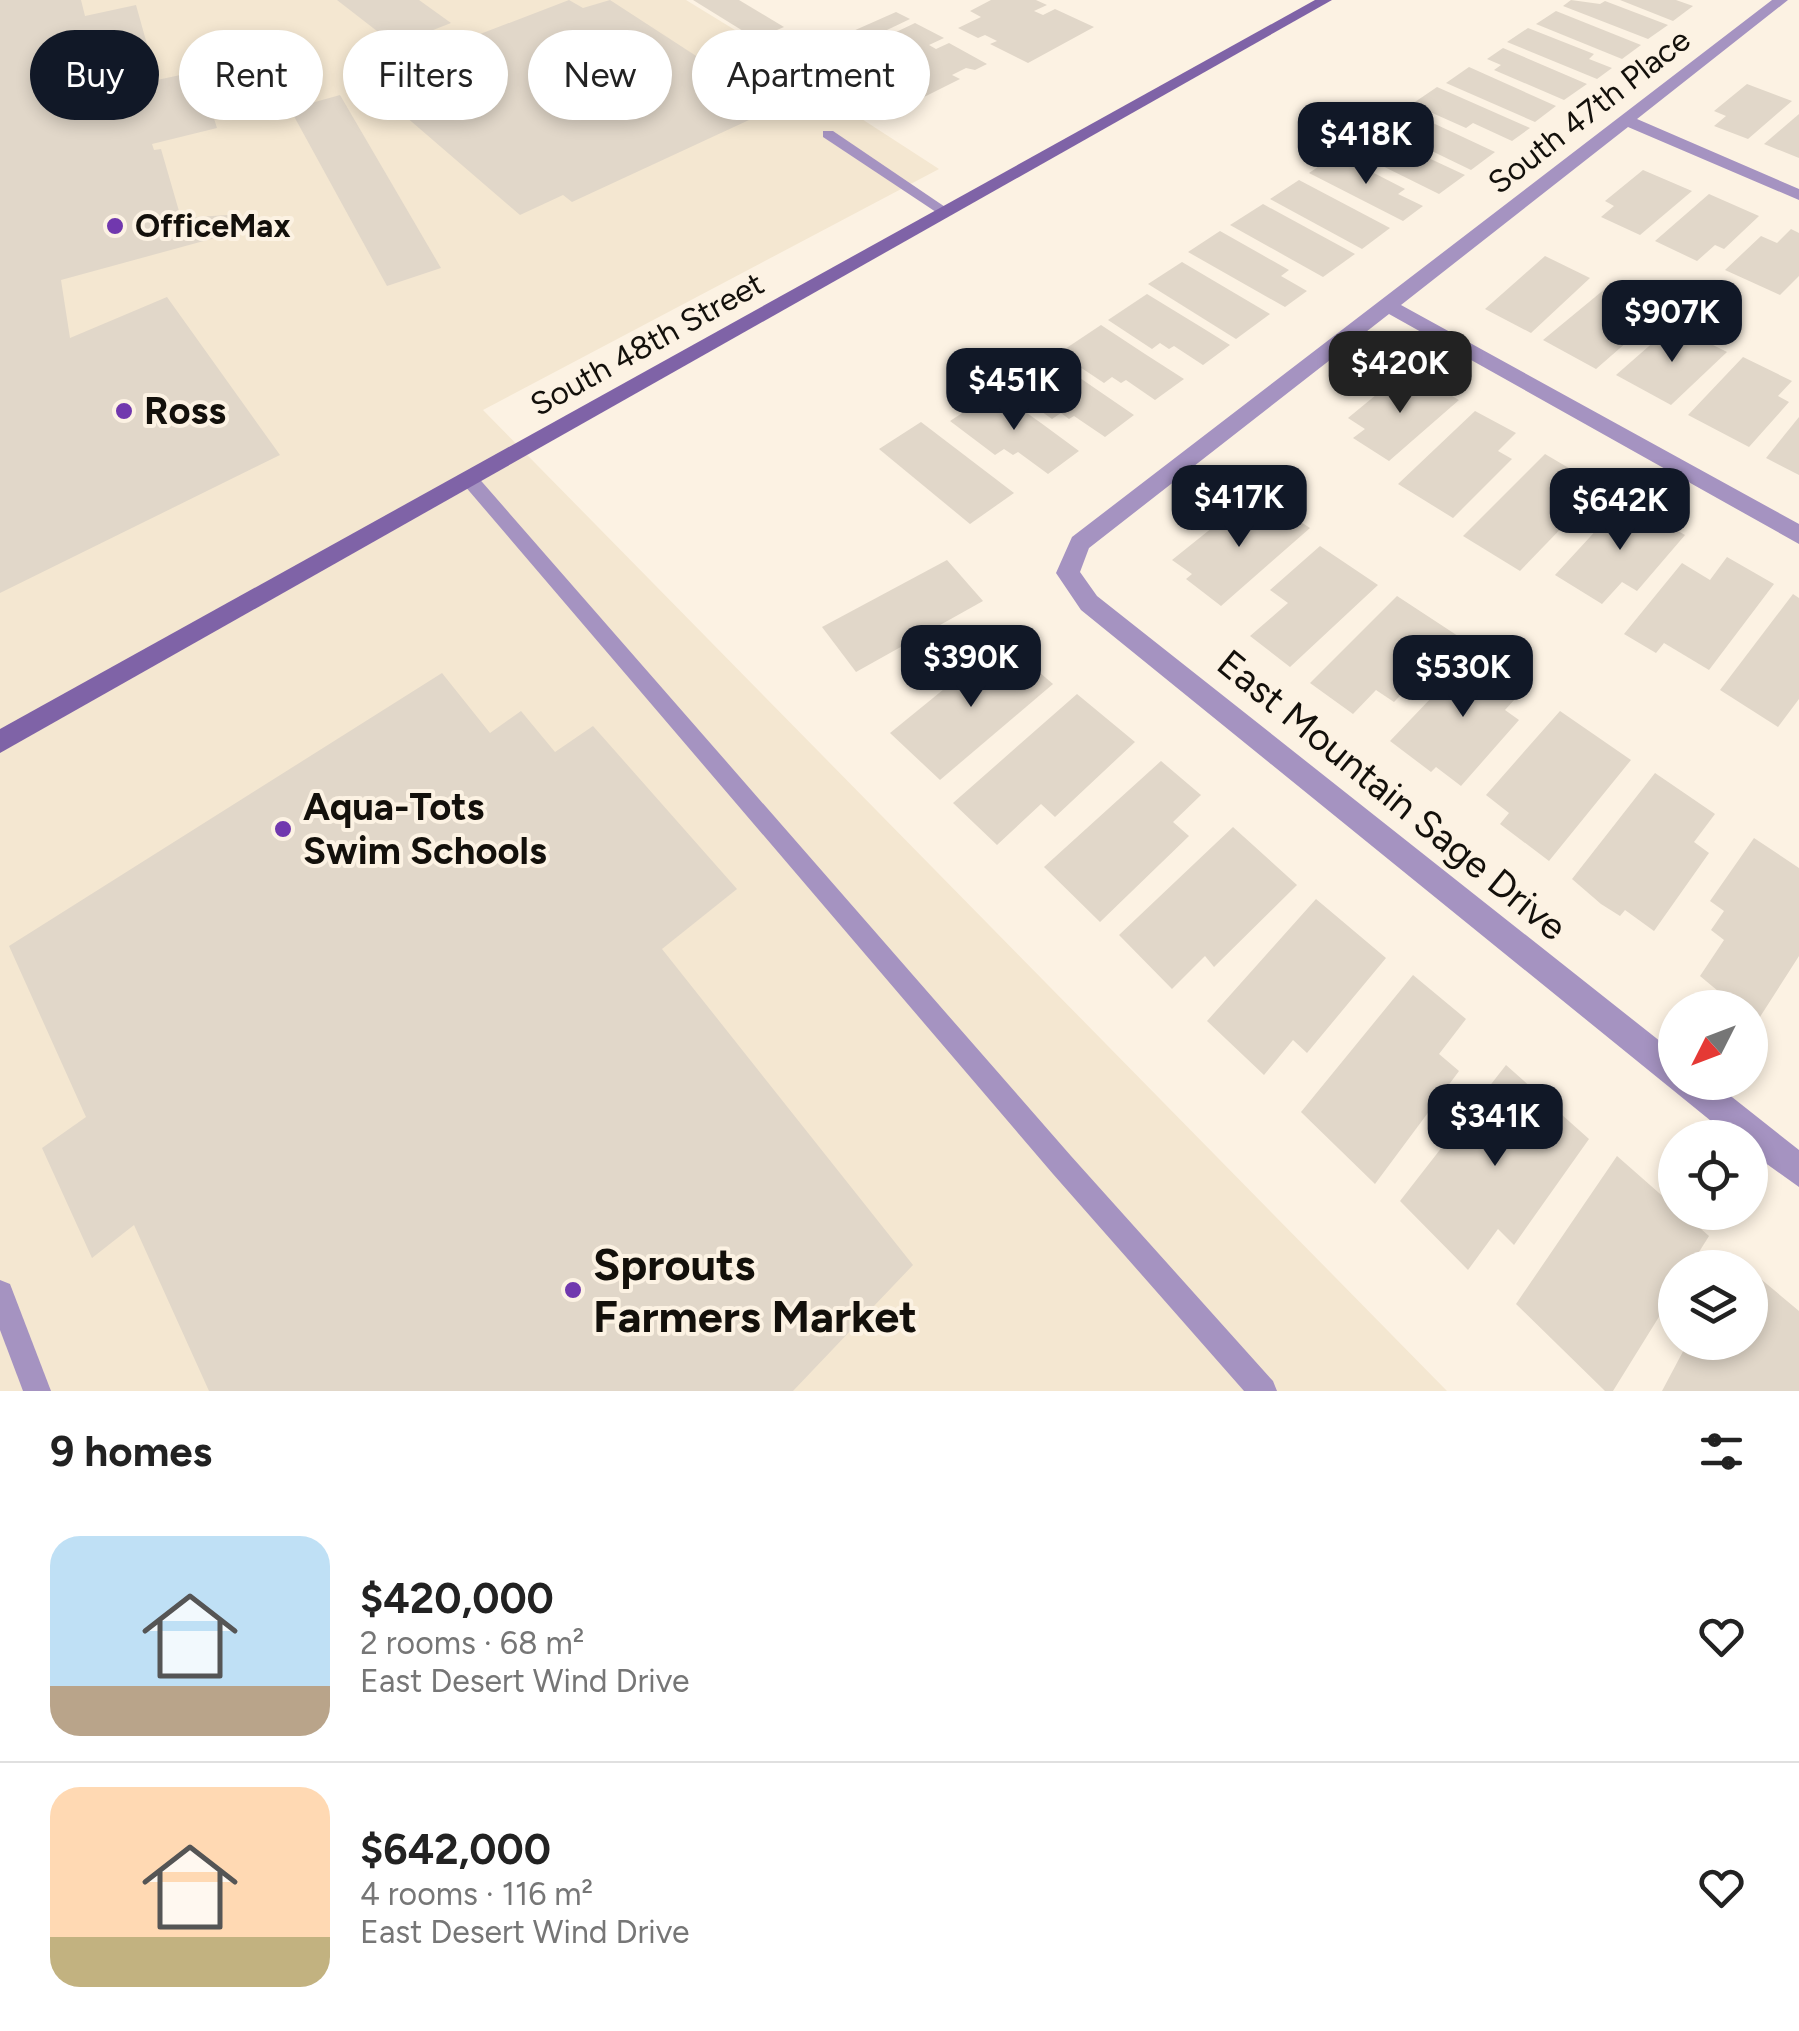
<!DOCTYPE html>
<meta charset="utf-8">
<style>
body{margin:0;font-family:Figtree,sans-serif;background:#f2f2f2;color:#222;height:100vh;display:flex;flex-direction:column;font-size:38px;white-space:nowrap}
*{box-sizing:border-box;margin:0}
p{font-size:32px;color:#767676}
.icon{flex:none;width:55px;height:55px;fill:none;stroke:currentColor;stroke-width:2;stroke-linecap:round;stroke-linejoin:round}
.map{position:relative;height:1391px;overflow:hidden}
.panel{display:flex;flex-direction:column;background:#fff;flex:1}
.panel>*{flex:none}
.guide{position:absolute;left:30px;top:30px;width:1000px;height:90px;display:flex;gap:20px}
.needle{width:65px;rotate:228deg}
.fabs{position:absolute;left:1658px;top:990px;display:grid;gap:20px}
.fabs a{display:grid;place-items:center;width:110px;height:110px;border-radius:50%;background:#fff;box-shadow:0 5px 15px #0003;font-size:50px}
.price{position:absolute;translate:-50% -85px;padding:0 22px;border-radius:20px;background:#111827;color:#fff;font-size:32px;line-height:65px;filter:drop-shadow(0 2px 5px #0008)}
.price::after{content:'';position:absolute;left:50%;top:60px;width:30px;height:22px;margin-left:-15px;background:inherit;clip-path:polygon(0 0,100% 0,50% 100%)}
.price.on{background:#222;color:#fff}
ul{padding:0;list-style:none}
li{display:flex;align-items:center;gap:30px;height:250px;padding:0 50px}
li+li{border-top:2px solid #e0e0e0}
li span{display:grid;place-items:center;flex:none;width:280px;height:200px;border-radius:30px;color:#555}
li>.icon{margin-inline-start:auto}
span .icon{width:120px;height:120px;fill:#fffc;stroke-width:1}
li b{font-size:42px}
h2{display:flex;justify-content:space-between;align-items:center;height:120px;padding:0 50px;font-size:42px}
.chip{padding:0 35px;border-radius:45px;background:#fff;box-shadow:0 5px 15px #0003;font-size:35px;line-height:90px}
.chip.on{background:#111827;color:#fff}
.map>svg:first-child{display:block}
.built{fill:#f4e7d1}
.building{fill:#e1d7c9}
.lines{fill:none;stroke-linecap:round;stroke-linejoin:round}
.lane{fill:#a593c1;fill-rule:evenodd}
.street{fill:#a593c1;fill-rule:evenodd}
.secondary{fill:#7f63a7;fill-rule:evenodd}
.poi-dot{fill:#7138ae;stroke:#fcf2e3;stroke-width:4}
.labels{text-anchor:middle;stroke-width:8;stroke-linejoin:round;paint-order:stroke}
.far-street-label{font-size:32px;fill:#13100b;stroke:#fcf2e3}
.far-poi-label{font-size:32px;font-weight:bold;fill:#13100b;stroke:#fcf2e3;text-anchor:start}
.poi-label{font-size:38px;font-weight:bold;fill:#13100b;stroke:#fcf2e3;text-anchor:start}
.street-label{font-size:38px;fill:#13100b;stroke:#fcf2e3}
.near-poi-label{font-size:45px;font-weight:bold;fill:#13100b;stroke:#fcf2e3;text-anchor:start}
</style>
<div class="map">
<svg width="1799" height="1391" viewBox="0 0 1799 1391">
<rect width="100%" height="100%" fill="#fcf2e3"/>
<!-- built -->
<path class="built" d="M0 0H686L823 84 814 88 939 169 483 410 1447 1391H0Z"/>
<!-- building -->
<g class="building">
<path d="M0 0H81L85 16 136 5 157 80 199 71 217 128 152 144 154 150 161 149 181 218 228 215 233 233 61 280 70 338 167 297 280 455 0 593Z"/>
<path d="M337 0H419L451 23 395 45Z"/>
<path d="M569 0 583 8 610 0 747 89 721 101 749 120 572 202 563 195 520 215 376 91 416 75 402 64Z"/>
<path d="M693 0H739L784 27 756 39Z"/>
<path d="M991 0H1036L1047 5 1034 11 1043 15 1055 9 1094 27 1028 63 990 44 997 41 985 35 978 38 958 28 981 17 970 11Z"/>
<path d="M1571 0 1600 4 1605 1 1668 25 1648 39 1563 6Z"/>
<path d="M1620 0H1676L1693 6 1673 21Z"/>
<path d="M1556 11 1641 45 1622 59 1536 24Z"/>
<path d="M896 12 910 19 841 52 826 43Z"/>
<path d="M915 23 944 38 929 45 936 49 949 43 987 64 975 70 966 68 952 75 960 79 908 105 904 103 893 108 860 89 869 84 864 81 857 85 825 66Z"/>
<path d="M1528 28 1594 54 1589 59 1612 68 1597 79 1507 42Z"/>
<path d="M1503 48 1587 84 1564 100 1494 70 1501 65 1487 59Z"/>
<path d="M1469 67 1556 106 1535 122 1446 83Z"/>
<path d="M1747 84 1792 101 1748 139 1714 126 1726 116 1714 111Z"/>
<path d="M1437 87 1530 128 1512 141 1473 123 1466 128 1412 104Z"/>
<path d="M340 95 441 268 387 286 290 109Z"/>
<path d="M1405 110 1495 152 1471 170 1380 126Z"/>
<path d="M1799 114V158L1764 144Z"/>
<path d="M1364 128 1465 175 1439 194 1338 144Z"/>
<path d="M1337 154 1405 189 1398 194 1423 206 1403 221 1309 173Z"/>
<path d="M1643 170 1692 191 1640 235 1601 217 1614 206 1605 201Z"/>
<path d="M1299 180 1390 228 1362 249 1270 199Z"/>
<path d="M1709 194 1759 216 1724 249 1715 245 1697 261 1655 241Z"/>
<path d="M1263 204 1355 254 1323 277 1230 225Z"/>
<path d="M1791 229 1799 233V276L1780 295 1725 270 1761 236 1777 243Z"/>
<path d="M1220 231 1289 270 1281 276 1307 291 1285 307 1188 252Z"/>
<path d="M1545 256 1590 278 1531 333 1485 309Z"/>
<path d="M1182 262 1270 314 1236 339 1148 284Z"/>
<path d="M1606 288 1646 309 1632 322 1643 328 1596 369 1543 340Z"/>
<path d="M1147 294 1201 327 1230 345 1203 365 1174 346 1169 349 1160 343 1152 349 1108 320Z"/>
<path d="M1101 325 1145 354 1184 379 1155 400 1126 380 1121 383 1112 377 1104 383 1059 353Z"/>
<path d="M1673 325 1727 352 1671 405 1616 375Z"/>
<path d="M1743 357 1792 381 1778 396 1789 402 1749 447 1688 415Z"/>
<path d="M1051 358 1096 389 1134 415 1105 437 1074 416 1069 419 1061 413 1052 419 1007 387Z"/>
<path d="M1399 376 1416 386 1424 380 1459 400 1389 461 1353 438 1365 429 1348 418Z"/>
<path d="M996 391 1041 423 1079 451 1048 474 1018 452 1013 455 1004 449 995 455 950 421Z"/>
<path d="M1475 411 1516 433 1498 451 1512 459 1453 518 1398 484Z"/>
<path d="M1799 417V475L1766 458Z"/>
<path d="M921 422 1014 493 970 524 879 449Z"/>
<path d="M1545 454 1601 487 1520 571 1463 536Z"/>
<path d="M1266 499 1310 528 1221 606 1186 579 1192 574 1172 560 1233 511 1243 518Z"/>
<path d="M1624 500 1685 535 1637 591 1622 582 1602 604 1555 575Z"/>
<path d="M1320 546 1378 585 1290 667 1250 636 1288 603 1270 590Z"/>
<path d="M1727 557 1774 584 1709 670 1664 643 1656 653 1624 634 1682 563 1710 580Z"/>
<path d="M947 560 983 601 856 672 822 627Z"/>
<path d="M1793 594 1799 598V699L1778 727 1720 690Z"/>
<path d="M1397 596 1458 636 1394 702 1376 690 1353 714 1310 683Z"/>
<path d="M1003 641 1053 684 940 780 890 733Z"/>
<path d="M1476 651 1527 686 1505 710 1519 720 1461 786 1436 767 1431 772 1390 741Z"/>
<path d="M442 673 490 733 521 711 555 752 593 726 737 889 662 949 913 1265 793 1391H209L134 1225 92 1258 42 1148 86 1117 9 946Z"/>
<path d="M1077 694 1135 742 1055 817 1041 804 997 845 953 803Z"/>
<path d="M1560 711 1631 760 1549 861 1500 824 1509 813 1486 795Z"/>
<path d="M1161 761 1201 795 1173 822 1189 836 1100 922 1044 867Z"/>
<path d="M1655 773 1715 814 1694 842 1709 853 1654 931 1625 910 1620 916 1601 904 1572 879Z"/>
<path d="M1233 827 1297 885 1214 967 1205 956 1172 989 1119 935Z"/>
<path d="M1754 838 1799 868V956L1758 1020 1750 1014V1008L1736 1006 1700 976 1724 940 1711 930 1724 911 1710 901Z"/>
<path d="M1316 899 1386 958 1307 1053 1293 1040 1264 1075 1207 1021Z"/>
<path d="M1413 975 1466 1019 1439 1054 1459 1071 1375 1184 1301 1112Z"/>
<path d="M1506 1065 1589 1139 1514 1245 1498 1229 1468 1270 1400 1201Z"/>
<path d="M1617 1156 1675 1207V1212H1682L1709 1236 1689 1268H1675V1291L1613 1391H1605L1516 1304Z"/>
<path d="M1750 1270 1799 1311V1391H1662L1688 1342H1750Z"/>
</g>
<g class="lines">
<!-- lane -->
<g class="lane">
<path d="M823 131H833L954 213 942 216 823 137Z"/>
<path d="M470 474 476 475 1071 1156 1273 1381 1277 1391H1244L1053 1174 464 485 461 480 464 475Z"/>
<path d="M0 1280 10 1284 51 1391H23L0 1330Z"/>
</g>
<!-- street -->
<path class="street" d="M1772 0H1788L1637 119 1799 189V200L1628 127 1401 305 1799 524V544L1389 314 1089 548 1080 572 1097 596 1675 1053V1082H1713L1799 1150V1187L1750 1152V1138H1732L1081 610 1056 573 1072 537Z"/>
<!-- secondary -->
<path class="secondary" d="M1315 0H1332L0 753V729Z"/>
</g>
<!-- markers -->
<g class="poi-dot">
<circle cx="115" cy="226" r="10"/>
<circle cx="124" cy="411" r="10"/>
<circle cx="283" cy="829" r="10"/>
<circle cx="573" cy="1290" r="10"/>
</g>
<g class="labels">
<!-- far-street labels -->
<g class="far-street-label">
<text transform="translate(1589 111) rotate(-38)" y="11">South 47th Place</text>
<text transform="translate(647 344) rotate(-29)" y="11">South 48th Street</text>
</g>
<!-- far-poi labels -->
<g class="far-poi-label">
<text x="135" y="237">OfficeMax</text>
</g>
<!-- poi labels -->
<g class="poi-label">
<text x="144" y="424">Ross</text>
<text x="303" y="820">Aqua-Tots<tspan x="303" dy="44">Swim Schools</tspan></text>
</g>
<!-- street labels -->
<g class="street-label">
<text transform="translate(1392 795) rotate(39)" y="13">East Mountain Sage Drive</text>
</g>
<!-- near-poi labels -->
<g class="near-poi-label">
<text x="593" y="1280">Sprouts<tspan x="593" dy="52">Farmers Market</tspan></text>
</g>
</g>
</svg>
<div class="fabs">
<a><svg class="needle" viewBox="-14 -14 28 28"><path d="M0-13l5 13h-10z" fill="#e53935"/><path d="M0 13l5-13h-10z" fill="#767676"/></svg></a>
<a><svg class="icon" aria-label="locate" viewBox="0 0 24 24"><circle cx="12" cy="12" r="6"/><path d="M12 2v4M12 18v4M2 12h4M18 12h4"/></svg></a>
<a><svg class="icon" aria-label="layers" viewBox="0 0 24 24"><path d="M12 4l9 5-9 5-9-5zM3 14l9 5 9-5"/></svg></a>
</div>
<b class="price" style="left:1366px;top:187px">$418K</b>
<b class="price" style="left:1672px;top:365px">$907K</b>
<b class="price on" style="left:1400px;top:416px">$420K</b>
<b class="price" style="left:1014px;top:433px">$451K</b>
<b class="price" style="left:1239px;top:550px">$417K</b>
<b class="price" style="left:1620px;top:553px">$642K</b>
<b class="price" style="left:971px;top:710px">$390K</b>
<b class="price" style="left:1463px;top:720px">$530K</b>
<b class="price" style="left:1495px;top:1169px">$341K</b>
<div class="guide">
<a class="chip on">Buy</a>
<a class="chip">Rent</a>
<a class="chip">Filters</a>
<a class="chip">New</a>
<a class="chip">Apartment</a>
</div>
</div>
<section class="panel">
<h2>9 homes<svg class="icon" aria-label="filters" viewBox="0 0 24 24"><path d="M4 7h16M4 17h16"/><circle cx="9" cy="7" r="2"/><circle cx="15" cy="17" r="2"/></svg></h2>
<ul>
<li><span style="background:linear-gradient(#bfe0f5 75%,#b9a48a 0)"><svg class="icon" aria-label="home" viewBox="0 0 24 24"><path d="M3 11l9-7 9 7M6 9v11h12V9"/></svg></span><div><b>$420,000</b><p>2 rooms · 68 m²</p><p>East Desert Wind Drive</p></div><svg class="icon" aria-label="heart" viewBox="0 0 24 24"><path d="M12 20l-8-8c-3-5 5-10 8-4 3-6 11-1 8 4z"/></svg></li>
<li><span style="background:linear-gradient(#ffd9b3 75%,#c2b280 0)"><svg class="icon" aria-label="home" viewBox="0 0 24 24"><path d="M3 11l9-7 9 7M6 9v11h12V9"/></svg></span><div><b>$642,000</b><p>4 rooms · 116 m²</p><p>East Desert Wind Drive</p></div><svg class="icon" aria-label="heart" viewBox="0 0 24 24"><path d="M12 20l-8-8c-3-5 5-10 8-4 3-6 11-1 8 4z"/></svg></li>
</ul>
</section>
